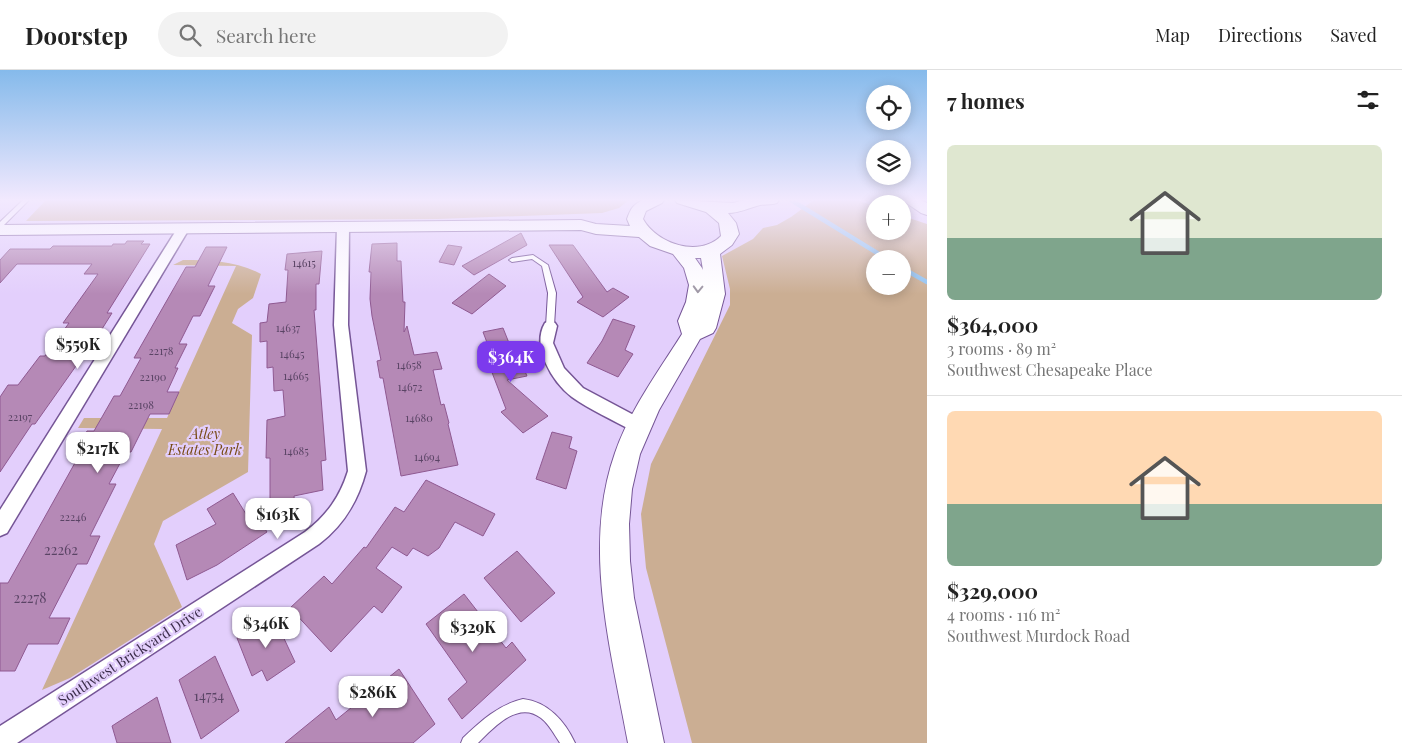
<!DOCTYPE html>
<meta charset="utf-8">
<style>
body{margin:0;font-family:"Playfair Display",serif;background:#f2f2f2;color:#222;height:100vh;display:flex;flex-direction:column;font-size:19px;white-space:nowrap}
*{box-sizing:border-box;margin:0}
p{font-size:16px;color:#767676}
.icon{flex:none;width:28px;height:28px;fill:none;stroke:currentColor;stroke-width:2;stroke-linecap:round;stroke-linejoin:round}
.map{position:relative;flex:1;overflow:hidden}
.panel{display:flex;flex-direction:column;background:#fff;width:475px}
.panel>*{flex:none}
.controls{position:absolute;left:866px;top:15px;display:grid;gap:10px}
.controls a{display:grid;place-items:center;width:45px;height:45px;border-radius:50%;background:#fff;box-shadow:0 2px 12px #0003;font-size:25px}
.price{position:absolute;translate:-50% -42px;padding:0 11px;border-radius:10px;background:#fff;color:#222;font-size:16px;line-height:32px;filter:drop-shadow(0 1px 2px #0008)}
.price::after{content:'';position:absolute;left:50%;top:30px;width:15px;height:11px;margin-left:-8px;background:inherit;clip-path:polygon(0 0,100% 0,50% 100%)}
.price.current{background:#7c3aed;color:#fff}
ul{padding:0;list-style:none}
li{display:grid;align-content:center;gap:10px;height:265px;padding:0 20px}
li+li{border-top:1px solid #e0e0e0}
li span{display:grid;place-items:center;height:155px;border-radius:8px;color:#555}
li>.icon{margin-inline-start:auto}
span .icon{width:90px;height:90px;fill:#fffc;stroke-width:1}
li b{font-size:21px}
h2{display:flex;justify-content:space-between;align-items:center;height:60px;padding:0 20px;font-size:21px}
header{display:flex;align-items:center;gap:30px;box-sizing:border-box;height:70px;padding:0 25px;background:#fff;border-bottom:1px solid #e0e0e0}
header strong{font-size:24px}
nav{display:flex;gap:28px;margin-inline-start:auto;font-size:18px}
.search{width:350px;height:45px;background:#f2f2f2;display:flex;align-items:center;gap:12px;box-sizing:border-box;padding:0 18px;border-radius:28px;color:#767676;font-size:19px}
main{display:flex;flex:1;min-height:0}
.map>svg:first-child{display:block}
.green{fill:#cbae93;fill-rule:evenodd}
.lines{fill:none;stroke-linecap:round;stroke-linejoin:round}
.stream{stroke:#91c3f0;stroke-width:4.5}
.building{fill:#b589b6;stroke:#8f5991}
.lane-casing{stroke:#755596;stroke-width:2}
.street-casing{stroke:#755596;stroke-width:3}
.secondary-casing{stroke:#755596;stroke-width:2}
.lane{fill:#fff;fill-rule:evenodd}
.street{fill:#fff;fill-rule:evenodd}
.secondary{fill:#fff;fill-rule:evenodd}
.oneway{stroke:#9d96a4}
.labels{text-anchor:middle;stroke-width:4.5;stroke-linejoin:round;paint-order:stroke}
.number-label{font-size:11px;fill:#5a4465}
.park-label{font-size:14px;font-style:italic;fill:#774a14;stroke:#e3cffc}
.near-number-label{font-size:14px;fill:#5a4465}
.street-label{font-size:14px;fill:#3b2d4a;stroke:#e3cffc}
</style>
<header>
<strong>Doorstep</strong>
<div class="search"><svg class="icon" aria-label="search" viewBox="0 0 24 24"><circle cx="10" cy="10" r="6"/><path d="M15 15l6 6"/></svg>Search here</div>
<nav><a>Map</a><a>Directions</a><a>Saved</a></nav>
</header>
<main>
<div class="map">
<svg width="927" height="673" viewBox="0 0 927 673">
<rect width="100%" height="100%" fill="#e3cffc"/>
<!-- green -->
<g class="green">
<path d="M46 130H629L619 138 602 143 437 149 26 151Z"/>
<path d="M814 130H856L875 136V161H902L903 146 927 154V673H692L646 498 641 444 651 394 730 235V219L722 186 753 169 763 158 777 155 791 147ZM875 189H902V216H875Z"/>
<path d="M183 190C210 190 237 191 261 204L253 228 238 239 232 253 252 265 248 402 163 451 154 474 182 537 70 608 42 620 162 359 78 358 84 348H167L236 196 173 195Z"/>
</g>
<g class="lines">
<!-- stream -->
<g class="stream">
<path d="M791 130 887 189"/>
<path d="M902 198 927 212"/>
</g>
</g>
<!-- building -->
<g class="building">
<path d="M521 163 527 175 474 205 462 196Z"/>
<path d="M127 171H144L141 174H150L107 243H112L102 259H93L74 286H83L35 354H32L0 402V327L8 315H18L40 286H45L69 253H63L98 204H84L92 194H17L0 213V190L10 179H50L53 176H112L113 174H125Z"/>
<path d="M397 173V191H401L403 232H405L404 262 407 256 414 285 437 282 442 299 433 300 441 335 444 334 449 353 448 354 458 395 401 406 387 330 383 308H380L377 291 381 290 372 246 370 229 371 202H369L372 174Z"/>
<path d="M448 175 462 177 454 195 439 192Z"/>
<path d="M549 175H573L607 222 613 218 629 227 603 247 577 232 583 227Z"/>
<path d="M206 177H227L208 216H215L200 246H193L179 274H187L175 298H178L167 322H179L169 344H150L131 382H126L109 414H116L90 466H100L87 494H77L49 548H70L58 574H28L15 601H0V513H8L81 382H76L87 361H94L114 326H120L141 288H134L186 197H195Z"/>
<path d="M322 181 319 214H316V240H314L326 390 321 391 323 420 294 426 295 444 270 448V388H266L267 350 285 346 283 320 274 321 273 297 267 298V271L260 272V253L267 252 269 234 286 232 288 200H285L287 184Z"/>
<path d="M489 204 506 216 472 244 452 233Z"/>
<path d="M613 249 635 256 625 280 633 284 618 307 587 293 602 271Z"/>
<path d="M503 258 517 293 521 292 527 306 507 310 548 346 523 363 501 342 506 339 488 292 494 291 483 262Z"/>
<path d="M552 362 572 367 569 378 577 381 566 419 536 409Z"/>
<path d="M426 410 495 444 483 466 455 452 439 478 428 486 413 478 407 486 392 477 376 498 402 517 382 543 374 536 331 582 290 538 324 506 332 514 364 477 366 478 395 437 404 442Z"/>
<path d="M233 423 246 444 253 440 267 462 217 495 187 510 176 475 216 454 207 439Z"/>
<path d="M517 481 555 523 521 552 484 508Z"/>
<path d="M464 524 506 578 512 572 526 590 462 649 448 629 467 612 426 554Z"/>
<path d="M273 545 295 592 267 611 262 600 252 606 237 568Z"/>
<path d="M215 586 239 641 201 669 179 610Z"/>
<path d="M399 599 435 654 413 673H285L329 637 336 650Z"/>
<path d="M157 627 171 673H117L112 656Z"/>
</g>
<g class="lines">
<defs>
<g id="lane">
<path d="M23 130H29L2 157 0 158V152Z"/>
<path d="M533 185 548 195 556 223 554 256 550 259 546 256 548 223 542 196 532 189 512 192 509 190 512 188Z"/>
<path d="M523 629C548 632 565 651 575 673H560C554 664 549 654 541 648 518 630 493 658 478 673H461L463 668C481 651 498 635 523 629Z"/>
</g>
<g id="street">
<path d="M343 154 349 158 348 255 366 401C358 431 344 455 319 474L17 673H0V656L305 462C327 445 340 427 348 401L334 255 337 158Z"/>
<path d="M183 155 189 159 7 463 0 466V440L177 159Z"/>
<path d="M550 251 555 253 557 256 553 273 564 298 583 318 645 351 647 356 645 361 639 363 633 361C613 350 590 340 572 327 552 312 531 276 545 253Z"/>
</g>
<g id="secondary">
<path d="M643 130H664L662 133 646 141 643 149C657 174 699 188 721 166L719 153 706 142 677 133 675 130 733 133 744 130H779L777 133C771 135 766 134 760 135 749 138 739 143 728 143L736 153 739 164 732 175 720 184 725 224 716 258 713 263 700 269 659 340 640 384 632 419 629 454 630 491 634 528 664 673H628C611 580 582 476 615 383 630 340 658 302 682 264L678 251 686 232 689 215 684 198 673 184 650 176 639 167 596 164 581 160 0 165V155L581 150 596 154 630 156 627 149C631 138 633 135 643 130ZM695 188H701L703 200 702 198Z"/>
<path d="M902 130H921L927 133V145L921 143Z"/>
</g>
</defs>
<!-- lane casing -->
<use href="#lane" class="lane-casing"/>
<!-- street casing -->
<use href="#street" class="street-casing"/>
<!-- secondary casing -->
<use href="#secondary" class="secondary-casing"/>
<!-- lane -->
<use href="#lane" class="lane"/>
<!-- street -->
<use href="#street" class="street"/>
<!-- secondary -->
<use href="#secondary" class="secondary"/>
</g>
<!-- one-way arrows -->
<defs><path id="oneway-chevron" d="M-2-3.5L2.5 0L-2 3.5" fill="none" stroke-width="1.6" stroke-linecap="round" stroke-linejoin="round" transform="scale(1.25)"/></defs>
<use class="oneway" href="#oneway-chevron" transform="translate(698 219) rotate(92)"/>
<!-- sky -->
<linearGradient id="sky" x2="0" y2="1"><stop stop-color="#85baeb"/><stop offset="0.58" stop-color="#f2e9fe"/><stop offset="1" stop-color="#f2e9fe" stop-opacity="0"/></linearGradient>
<rect width="927" height="224" fill="url(#sky)"/>
<g class="labels">
<!-- number labels -->
<g class="number-label">
<text x="304" y="197">14615</text>
<text x="288" y="262">14637</text>
<text x="161" y="285">22178</text>
<text x="292" y="288">14645</text>
<text x="409" y="299">14658</text>
<text x="296" y="310">14665</text>
<text x="153" y="311">22190</text>
<text x="410" y="321">14672</text>
<text x="141" y="339">22198</text>
<text x="20" y="351">22197</text>
<text x="419" y="352">14680</text>
<text x="296" y="385">14685</text>
<text x="427" y="391">14694</text>
<text x="73" y="451">22246</text>
</g>
<!-- park labels -->
<g class="park-label">
<text x="205" y="369">Atley<tspan x="205" dy="16">Estates Park</tspan></text>
</g>
<!-- near-number labels -->
<g class="near-number-label">
<text x="61" y="485">22262</text>
<text x="30" y="533">22278</text>
<text x="209" y="631">14754</text>
</g>
<!-- street labels -->
<g class="street-label">
<text transform="translate(130 586) rotate(-33)" y="5">Southwest Brickyard Drive</text>
</g>
</g>
</svg>
<div class="controls">
<a><svg class="icon" aria-label="locate" viewBox="0 0 24 24"><circle cx="12" cy="12" r="6"/><path d="M12 2v4M12 18v4M2 12h4M18 12h4"/></svg></a>
<a><svg class="icon" aria-label="layers" viewBox="0 0 24 24"><path d="M12 4l9 5-9 5-9-5zM3 14l9 5 9-5"/></svg></a>
<a>+</a>
<a>−</a>
</div>
<b class="price" style="left:78px;top:300px">$559K</b>
<b class="price current" style="left:511px;top:313px">$364K</b>
<b class="price" style="left:98px;top:404px">$217K</b>
<b class="price" style="left:278px;top:470px">$163K</b>
<b class="price" style="left:266px;top:579px">$346K</b>
<b class="price" style="left:473px;top:583px">$329K</b>
<b class="price" style="left:373px;top:648px">$286K</b>
</div>
<section class="panel">
<h2>7 homes<svg class="icon" aria-label="filters" viewBox="0 0 24 24"><path d="M4 7h16M4 17h16"/><circle cx="9" cy="7" r="2"/><circle cx="15" cy="17" r="2"/></svg></h2>
<ul>
<li><span style="background:linear-gradient(#dfe7d0 60%,#7fa58c 0)"><svg class="icon" aria-label="home" viewBox="0 0 24 24"><path d="M3 11l9-7 9 7M6 9v11h12V9"/></svg></span><div><b>$364,000</b><p>3 rooms · 89 m²</p><p>Southwest Chesapeake Place</p></div></li>
<li><span style="background:linear-gradient(#ffd9b3 60%,#7fa58c 0)"><svg class="icon" aria-label="home" viewBox="0 0 24 24"><path d="M3 11l9-7 9 7M6 9v11h12V9"/></svg></span><div><b>$329,000</b><p>4 rooms · 116 m²</p><p>Southwest Murdock Road</p></div></li>
</ul>
</section>
</main>
